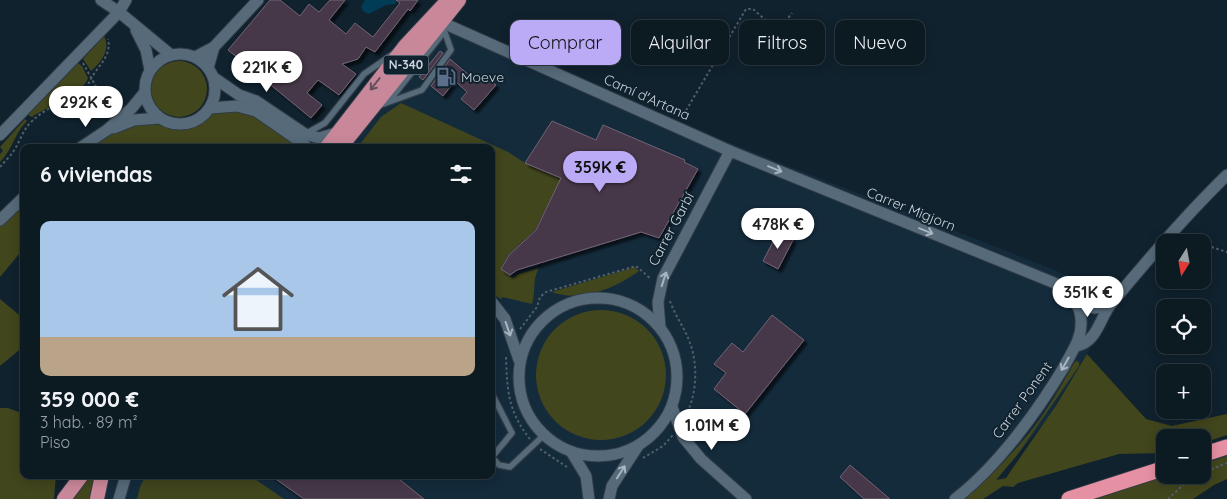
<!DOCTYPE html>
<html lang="es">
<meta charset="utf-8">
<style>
body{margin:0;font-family:Quicksand,sans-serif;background:#15232a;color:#f1f3f6;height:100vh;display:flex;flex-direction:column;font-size:19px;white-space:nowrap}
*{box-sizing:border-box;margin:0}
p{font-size:16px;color:#9aa1a5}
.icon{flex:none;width:28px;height:28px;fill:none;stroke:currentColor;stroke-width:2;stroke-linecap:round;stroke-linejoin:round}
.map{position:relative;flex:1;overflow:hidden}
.side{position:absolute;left:20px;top:144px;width:475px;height:335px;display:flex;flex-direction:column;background:#0c1a22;border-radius:10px;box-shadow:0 2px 12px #0003,0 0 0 1px #2c3840}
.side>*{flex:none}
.guide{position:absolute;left:510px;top:20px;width:475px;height:45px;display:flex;gap:10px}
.needle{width:32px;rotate:191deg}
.controls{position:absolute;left:1156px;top:234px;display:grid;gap:10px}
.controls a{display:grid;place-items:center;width:55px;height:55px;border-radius:10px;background:#0c1a22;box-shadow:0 2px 12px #0003,0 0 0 1px #2c3840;font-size:25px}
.price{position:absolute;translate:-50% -42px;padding:0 11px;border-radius:18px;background:#fff;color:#222;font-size:16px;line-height:32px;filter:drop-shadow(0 1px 2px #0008)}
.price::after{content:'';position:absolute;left:50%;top:30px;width:15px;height:11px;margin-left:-8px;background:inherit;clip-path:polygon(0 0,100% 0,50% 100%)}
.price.current{background:#bbaaf6;color:#111}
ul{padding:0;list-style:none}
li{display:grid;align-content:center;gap:10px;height:265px;padding:0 20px}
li+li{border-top:1px solid #2c3840}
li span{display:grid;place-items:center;height:155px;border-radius:10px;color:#555}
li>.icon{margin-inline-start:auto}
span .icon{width:90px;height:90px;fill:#fffc;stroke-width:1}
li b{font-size:21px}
h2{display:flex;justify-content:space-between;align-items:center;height:60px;padding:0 20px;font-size:21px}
.chip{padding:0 18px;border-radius:10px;background:#0c1a22;box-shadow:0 2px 12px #0003,0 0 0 1px #2c3840;font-size:18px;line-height:45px}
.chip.current{background:#bbaaf6;color:#111}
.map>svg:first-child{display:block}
.built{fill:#142b3c}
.green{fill:#42461d}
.water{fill:#013c57}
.building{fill:#463848;stroke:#736375;filter:url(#shadow)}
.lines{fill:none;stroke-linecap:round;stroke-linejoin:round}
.service-casing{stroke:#303b46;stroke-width:8}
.minor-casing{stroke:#303b46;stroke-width:13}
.trunk-casing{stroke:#303b46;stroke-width:16}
.motorway-casing{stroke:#303b46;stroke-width:17}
.path{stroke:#505f6a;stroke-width:2;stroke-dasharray:2.5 2.5;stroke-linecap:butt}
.service{stroke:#566a79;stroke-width:5.5}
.minor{stroke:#566a79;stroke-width:11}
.trunk{stroke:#c9889a;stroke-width:14}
.motorway{stroke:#e690a3;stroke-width:15}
.oneway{stroke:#63505f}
.oneway2{stroke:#a7b5c0}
.labels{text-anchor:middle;stroke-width:4;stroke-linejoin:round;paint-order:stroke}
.shield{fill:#10222e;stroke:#929fa9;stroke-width:1}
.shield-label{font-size:12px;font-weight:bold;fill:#cad5de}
.poi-label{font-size:14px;fill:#cad5de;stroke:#10222e;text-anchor:start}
.street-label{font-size:14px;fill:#cad5de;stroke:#10222e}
</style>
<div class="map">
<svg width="1227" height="499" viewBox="0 0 1227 499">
<defs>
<filter id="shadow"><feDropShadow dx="3.5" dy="3.5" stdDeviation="1" flood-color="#0009"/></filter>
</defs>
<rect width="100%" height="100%" fill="#10222e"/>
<!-- built -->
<path class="built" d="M451 22 732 144 1055 270 1118 300 1080 366 1044 423 996 480 977 499H102L107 475H491V148L350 147Z"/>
<!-- green -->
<g class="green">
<path d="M104 36C111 50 101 62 91 71L83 59Z"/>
<circle cx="179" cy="89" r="28"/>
<path d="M78 63 82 66 88 78C85 92 46 107 32 117L28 115Z"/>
<path d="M401 103 508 152 525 163 561 178 535 230 508 255 501 268 512 278 518 274 539 268C532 280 536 291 532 304L503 297 501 299 491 293V148H357L381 117Z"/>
<path d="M249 111 302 147 88 148 100 139 124 127 159 123 173 129 187 128 200 123 216 112Z"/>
<path d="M25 119 27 121C14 134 13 149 0 162V154L3 151 0 147Z"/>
<path d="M24 202V248L0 277V226Z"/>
<path d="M635 267 639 271C616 288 580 303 552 292Z"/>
<path d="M0 299 24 319V346L0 366Z"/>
<circle cx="601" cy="375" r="65"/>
<path d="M1087 354 1146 419 1172 426 1227 414V435L1203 443 1202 438H1165V453L1119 454 1018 483 1013 487 1003 486 983 499H965C991 475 1016 451 1037 423 1051 404 1062 384 1074 363L1076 361 1079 362V366L1018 454 996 480 1006 478 1057 404Z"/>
<path d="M0 408H8L24 414V475H56L54 499H0Z"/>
<path d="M1227 456V479L1214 485 1193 499H1095L1169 475H1202L1203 464Z"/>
<path d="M88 475H98L93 499H71Z"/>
<path d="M146 475H249L284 499H137L140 487Z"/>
</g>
<!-- water -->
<path class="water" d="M365 0H397L395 4 386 5 369 14 364 12 361 7Z"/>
<!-- building -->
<g class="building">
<path d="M270 0H280L300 16 309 4 319 12 330 0H345L329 20 346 34 355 23 373 37 400 3 396 0H418L410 11 408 9 375 52 366 47 358 59 342 64 356 74 339 95 318 80 307 93 322 105 311 118 228 50Z"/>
<path d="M440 51 443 53 423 80 419 77Z"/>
<path d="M450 59 476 81 482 74 496 85 474 110 461 99 467 92 455 81 443 96 431 86Z"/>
<path d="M552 121 596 140 603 125 685 160 684 162 698 169 659 238 641 232 517 270 510 275 501 269 509 255 536 230 561 178 525 163Z"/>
<path d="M778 232 793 240 778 269 763 261Z"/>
<path d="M772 315 804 340 745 414 714 389 726 373 714 364 732 343 743 352Z"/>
<path d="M850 465 890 499H864L840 477Z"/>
<path d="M270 475H394L424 499H304Z"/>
</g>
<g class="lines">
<defs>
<g id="service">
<path d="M390 100 444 32"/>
<path d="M378 106 422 90 451 50 442 24"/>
<path d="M307 133 325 123 364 74 393 54"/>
<path d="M1079 282 1115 299"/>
<path d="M491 357V369"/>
<path d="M491 392 512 433 492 457"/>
<path d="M491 456 499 465 510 467 543 436"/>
</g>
<g id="minor">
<path d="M101 0 119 12 171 55"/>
<path d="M441 22 730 151 1057 284C1071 295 1082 305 1081 324 1081 340 1071 353 1064 367 1037 412 997 467 955 499"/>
<path d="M136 30 146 50 150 70"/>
<path d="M214 47 258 0"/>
<circle cx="180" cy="89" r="35"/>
<path d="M195 57 214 47 208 68"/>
<path d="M213 77 239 95 256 101 305 134 319 138 336 133"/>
<path d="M210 108 237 106 256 111 305 145 306 148"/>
<path d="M114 128 134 120 159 118"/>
<path d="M0 135 119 12 126 0"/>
<path d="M80 148 107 130 131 109 145 92"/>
<path d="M0 220 24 197"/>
<circle cx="598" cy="377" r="79"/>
<path d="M491 301 505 319 519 360"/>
<path d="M1076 302 1094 308 1109 306"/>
<path d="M660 327 658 302 663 278 730 151"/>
<path d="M1076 346C1097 343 1100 317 1111 304 1148 259 1186 215 1227 175"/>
<path d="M672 407 683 437 701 459 746 499"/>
<path d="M572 453 586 476 589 499"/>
<path d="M119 499 126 475"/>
<path d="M609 499 612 486 638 446"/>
</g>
<g id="trunk">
<path d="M326 148 405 46 448 0"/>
<path d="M340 148 459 0"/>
<path d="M64 499 82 475"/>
<path d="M97 499 102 475"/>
</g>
<g id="motorway">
<path d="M1202 455 1227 447"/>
<path d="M1069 499 1165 468"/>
</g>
</defs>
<!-- service casing -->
<use href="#service" class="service-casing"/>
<!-- minor casing -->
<use href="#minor" class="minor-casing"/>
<!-- trunk casing -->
<use href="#trunk" class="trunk-casing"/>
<!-- motorway casing -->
<use href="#motorway" class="motorway-casing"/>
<!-- path -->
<g class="path">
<path d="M83 63 99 92 112 105 115 110"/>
<path d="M681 119 746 9H753L778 31 792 13"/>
<path d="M0 167C4 162 10 157 13 152 20 142 22 131 31 122 48 105 63 105 81 93 88 88 88 83 92 77 99 65 112 55 108 39"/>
<path d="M1182 238 1197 242"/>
<path d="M1202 244 1227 252"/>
<path d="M670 301C675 316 685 328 690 343 698 365 697 394 686 415"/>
<path d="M520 329 537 307 540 297 546 292 636 266 651 279"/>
<path d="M506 357C507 389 508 412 530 439"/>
<path d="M689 410 690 425"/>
<path d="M540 449 567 467"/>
<path d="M643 458 663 446 673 435"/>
<path d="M1202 473 1227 463"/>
<path d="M1168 499 1183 485 1199 475"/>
</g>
<!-- service -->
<use href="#service" class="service"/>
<!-- minor -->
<use href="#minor" class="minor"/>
<!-- trunk -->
<use href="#trunk" class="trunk"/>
<!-- motorway -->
<use href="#motorway" class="motorway"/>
</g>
<!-- one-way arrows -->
<defs><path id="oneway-shaft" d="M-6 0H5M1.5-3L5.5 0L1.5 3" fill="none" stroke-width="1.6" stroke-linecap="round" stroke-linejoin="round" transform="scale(1.25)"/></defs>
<use class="oneway" href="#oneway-shaft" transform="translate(375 84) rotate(128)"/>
<g class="oneway2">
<use href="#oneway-shaft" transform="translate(775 169) rotate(22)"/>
<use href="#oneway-shaft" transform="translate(926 231) rotate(22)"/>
<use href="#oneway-shaft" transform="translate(664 279) rotate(-72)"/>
<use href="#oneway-shaft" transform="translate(508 329) rotate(71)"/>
<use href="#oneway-shaft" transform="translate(1065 364) rotate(120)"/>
<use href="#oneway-shaft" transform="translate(621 472) rotate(-57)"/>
</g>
<!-- icons -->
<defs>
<symbol id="fuel-bare" viewBox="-9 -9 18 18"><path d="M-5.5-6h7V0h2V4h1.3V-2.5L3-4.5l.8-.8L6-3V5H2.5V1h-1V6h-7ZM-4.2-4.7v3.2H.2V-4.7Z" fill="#5c6f8a" stroke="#10222e" stroke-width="2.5" paint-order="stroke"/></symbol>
</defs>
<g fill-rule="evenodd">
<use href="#fuel-bare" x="432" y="63" width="28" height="28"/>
</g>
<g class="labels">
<!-- shield labels -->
<rect class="shield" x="383.5" y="55.5" width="45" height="19" rx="4"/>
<g class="shield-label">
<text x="406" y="69">N-340</text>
</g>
<!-- poi labels -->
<g class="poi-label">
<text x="461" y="82">Moeve</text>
</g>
<!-- street labels -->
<g class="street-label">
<text transform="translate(647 97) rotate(24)" y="5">Camí d'Artana</text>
<text transform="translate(911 209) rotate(22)" y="5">Carrer Migjorn</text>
<text transform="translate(671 229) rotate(-62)" y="5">Carrer Garbí</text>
<text transform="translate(1022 400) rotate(-54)" y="5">Carrer Ponent</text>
</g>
</g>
</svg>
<div class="controls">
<a><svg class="needle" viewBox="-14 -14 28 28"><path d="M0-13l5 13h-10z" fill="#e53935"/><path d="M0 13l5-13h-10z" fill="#9aa1a5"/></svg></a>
<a><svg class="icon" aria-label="locate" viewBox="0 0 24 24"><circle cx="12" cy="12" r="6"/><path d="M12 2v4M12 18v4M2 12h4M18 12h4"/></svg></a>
<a>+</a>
<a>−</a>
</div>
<b class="price" style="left:267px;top:93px">221K €</b>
<b class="price" style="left:86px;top:128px">292K €</b>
<b class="price current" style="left:600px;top:193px">359K €</b>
<b class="price" style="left:778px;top:250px">478K €</b>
<b class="price" style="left:1088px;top:318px">351K €</b>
<b class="price" style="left:712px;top:451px">1.01M €</b>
<div class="guide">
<a class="chip current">Comprar</a>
<a class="chip">Alquilar</a>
<a class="chip">Filtros</a>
<a class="chip">Nuevo</a>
</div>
<section class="side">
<h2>6 viviendas<svg class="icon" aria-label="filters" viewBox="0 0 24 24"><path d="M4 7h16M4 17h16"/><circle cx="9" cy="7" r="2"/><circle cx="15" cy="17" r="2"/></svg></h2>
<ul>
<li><span style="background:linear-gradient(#a9c7e8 75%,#b9a48a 0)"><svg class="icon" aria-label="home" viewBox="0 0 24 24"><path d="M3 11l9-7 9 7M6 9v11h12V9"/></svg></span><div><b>359 000 €</b><p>3 hab. · 89 m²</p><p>Piso</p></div></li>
</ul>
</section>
</div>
